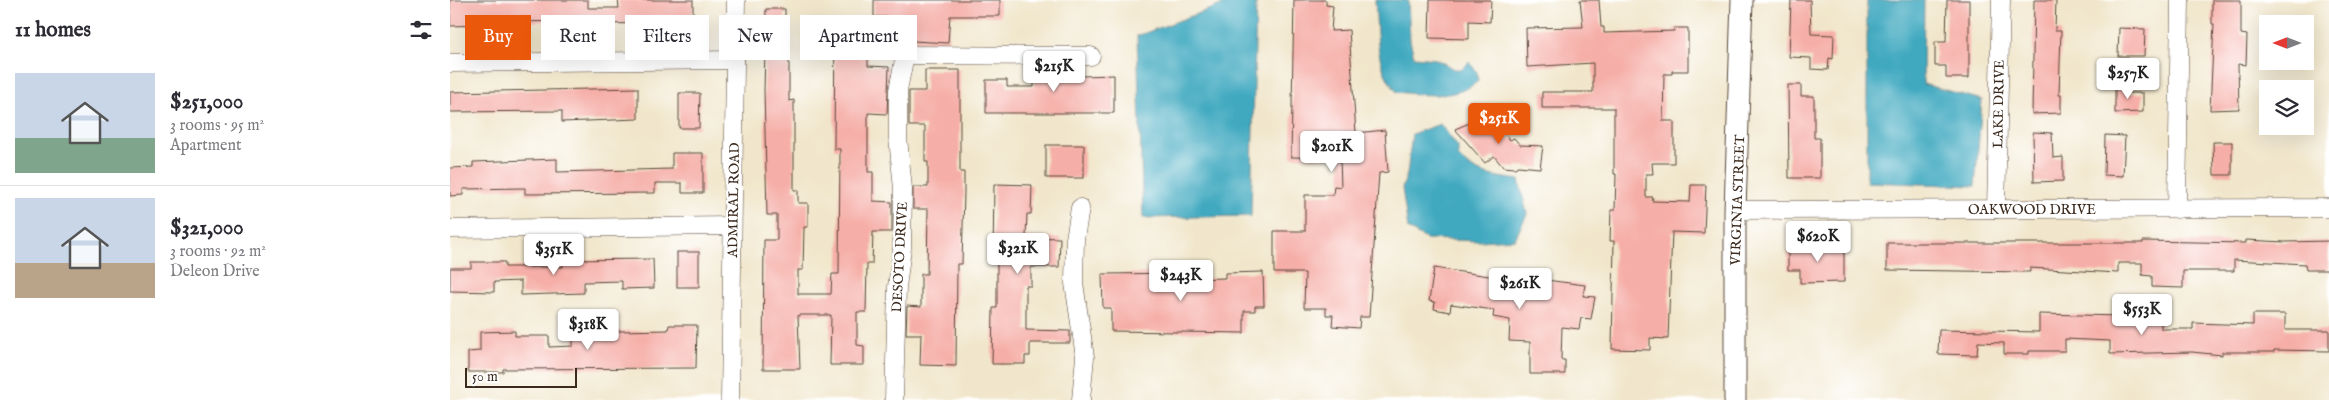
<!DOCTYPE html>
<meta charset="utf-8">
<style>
body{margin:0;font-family:"IM FELL English",serif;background:#f2f2f3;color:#2b2b33;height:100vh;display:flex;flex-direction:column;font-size:19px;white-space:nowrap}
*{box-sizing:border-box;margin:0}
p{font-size:16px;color:#7c7c81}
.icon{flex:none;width:28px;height:28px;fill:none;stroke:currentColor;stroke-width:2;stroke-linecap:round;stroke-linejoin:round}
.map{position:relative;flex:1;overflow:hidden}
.details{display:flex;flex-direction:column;background:#fff;width:450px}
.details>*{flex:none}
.banner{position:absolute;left:15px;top:15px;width:475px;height:45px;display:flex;gap:10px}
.needle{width:32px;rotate:270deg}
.fabs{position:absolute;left:1809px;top:15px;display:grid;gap:10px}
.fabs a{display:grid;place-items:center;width:55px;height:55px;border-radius:0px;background:#fff;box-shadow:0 5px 20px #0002;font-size:25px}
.scale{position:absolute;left:15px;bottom:12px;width:112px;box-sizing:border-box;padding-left:5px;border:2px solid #3b2a1e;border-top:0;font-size:14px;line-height:18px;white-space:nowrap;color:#3b2a1e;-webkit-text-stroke:4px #fff;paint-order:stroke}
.price{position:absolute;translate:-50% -42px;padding:0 11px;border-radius:5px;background:#fff;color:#222;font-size:16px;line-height:32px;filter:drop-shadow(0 1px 2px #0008)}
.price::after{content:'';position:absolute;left:50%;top:30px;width:15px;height:11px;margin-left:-8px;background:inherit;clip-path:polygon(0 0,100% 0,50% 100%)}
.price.on{background:#ea580c;color:#fff}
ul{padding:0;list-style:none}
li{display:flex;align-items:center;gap:15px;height:125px;padding:0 15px}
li+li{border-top:1px solid #e1e1e2}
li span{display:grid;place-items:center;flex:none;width:140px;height:100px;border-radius:0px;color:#555}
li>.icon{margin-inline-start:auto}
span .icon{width:60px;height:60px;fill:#fffc;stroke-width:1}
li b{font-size:21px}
h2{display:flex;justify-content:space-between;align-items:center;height:60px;padding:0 15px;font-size:21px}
.pill{padding:0 18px;border-radius:0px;background:#fff;box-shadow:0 5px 20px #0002;font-size:18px;line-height:45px}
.pill.on{background:#ea580c;color:#fff}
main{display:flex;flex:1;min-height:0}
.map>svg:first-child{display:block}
.water{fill:#40a9c0;stroke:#3e6a6f}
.building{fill:#f6afa8}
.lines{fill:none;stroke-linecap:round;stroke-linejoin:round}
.minor-casing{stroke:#564638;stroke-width:19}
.tertiary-casing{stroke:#564638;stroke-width:23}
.minor{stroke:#fff;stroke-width:18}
.tertiary{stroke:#fff;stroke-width:21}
.labels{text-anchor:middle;stroke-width:4.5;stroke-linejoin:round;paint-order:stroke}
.street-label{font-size:14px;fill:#3b2a1e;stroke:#fff}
</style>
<main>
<section class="details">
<h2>11 homes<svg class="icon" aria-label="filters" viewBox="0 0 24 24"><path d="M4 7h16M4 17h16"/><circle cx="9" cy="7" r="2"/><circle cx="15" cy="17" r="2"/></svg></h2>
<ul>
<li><span style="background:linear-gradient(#c9d6e8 65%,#7fa58c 0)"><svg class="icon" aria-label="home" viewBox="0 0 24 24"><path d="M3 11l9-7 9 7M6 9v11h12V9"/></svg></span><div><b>$251,000</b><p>3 rooms · 95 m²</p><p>Apartment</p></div></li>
<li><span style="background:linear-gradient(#c9d6e8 65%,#b9a48a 0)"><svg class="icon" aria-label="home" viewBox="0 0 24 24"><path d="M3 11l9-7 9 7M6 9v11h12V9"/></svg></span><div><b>$321,000</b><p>3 rooms · 92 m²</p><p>Deleon Drive</p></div></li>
</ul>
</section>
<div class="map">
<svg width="1879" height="400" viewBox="0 0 1879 400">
<rect width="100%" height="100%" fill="#fff"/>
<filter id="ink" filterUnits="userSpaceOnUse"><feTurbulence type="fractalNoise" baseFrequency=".02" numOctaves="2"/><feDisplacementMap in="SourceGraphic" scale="10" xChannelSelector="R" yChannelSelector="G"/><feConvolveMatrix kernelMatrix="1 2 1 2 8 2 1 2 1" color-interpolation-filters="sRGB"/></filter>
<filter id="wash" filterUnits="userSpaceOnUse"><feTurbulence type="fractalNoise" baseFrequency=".0096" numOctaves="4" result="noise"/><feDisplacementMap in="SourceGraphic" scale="20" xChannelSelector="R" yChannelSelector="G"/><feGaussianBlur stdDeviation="1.12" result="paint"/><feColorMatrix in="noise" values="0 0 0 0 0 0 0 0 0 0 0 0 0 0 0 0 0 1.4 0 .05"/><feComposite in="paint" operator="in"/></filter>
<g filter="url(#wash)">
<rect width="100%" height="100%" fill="#f1e6cb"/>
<!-- water -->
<g class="water">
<path d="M785 0H806L801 216 693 218 687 36Z"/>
<path d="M925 0H958L960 40 964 57 986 59 1004 69H1012L1019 62 1027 72 1028 81C1007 100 973 95 947 92 924 66 928 33 925 0Z"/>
<path d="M1417 0H1474L1473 84 1532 100 1525 186 1417 182Z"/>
<path d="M990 124 1008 147V156C1027 176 1043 176 1069 180L1077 214 1065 239 1029 241 976 239 958 229 952 188 957 174 962 134Z"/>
</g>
<g id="blocks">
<!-- building -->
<g class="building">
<path d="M0 0H138V8H169L168 0H243V22L158 24V27L119 28V21L65 22V24L0 26Z"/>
<path d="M424 0H550V16H500L498 43 463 41 464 17H424Z"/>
<path d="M844 0H876V5L883 6 881 31 899 30 906 133 935 130 938 172 929 173 919 317H910L909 328 882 326 883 315H876V308H854L855 273H824V231H855V195H883L884 186 891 187 890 158 841 157Z"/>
<path d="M980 0H1041L1040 22 1019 21V39L979 38Z"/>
<path d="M1130 0H1149L1151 27H1154V33L1224 31V28H1238V71H1222V74H1214L1213 121H1224V163H1202L1203 174H1196V197H1203L1202 201 1240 202 1241 185H1256L1254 233 1222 232 1218 339 1200 338V350L1162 349 1164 241H1160L1161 210H1165L1166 174H1164V108H1092V92H1143V63L1077 67 1076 28 1133 27Z"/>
<path d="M1341 0H1360L1361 34 1384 35 1383 59 1379 58 1378 70 1361 69V58L1339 57Z"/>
<path d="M1497 0H1519V78H1496V66H1485V42H1496Z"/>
<path d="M1584 0H1606L1605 31H1611L1609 95H1611V113L1582 114Z"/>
<path d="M1762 0H1791V34L1797 35 1796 65 1788 64 1789 109 1760 110 1764 24H1762Z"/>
<path d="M316 9H335V54H339V101L344 100V190H348V203H358V227H354L353 270H348V294H381L382 274H389L390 149H384L385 23H418V66L439 67 437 114 418 113V172H423V201L442 202V232H423L422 264H417L416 312H407V345L414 346V365H380L381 315H348L350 369H313L314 240H327V215H317L314 91Z"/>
<path d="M1669 28 1695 29 1694 56H1668Z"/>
<path d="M584 66 633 67V76L664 75V113H536V80H557V87H584Z"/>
<path d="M475 70H510V172H514V192L512 264H507L506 366 470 365 471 334H456L457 306 471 307V274H477L478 209H463V187H478V162H475V126H459V91H475Z"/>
<path d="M1665 84H1678L1679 93H1693V112L1665 113Z"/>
<path d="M1338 85H1351V96H1364V138H1370V178H1339Z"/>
<path d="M188 88V119L112 122V111L0 112V92Z"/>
<path d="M229 93H250L249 128H229Z"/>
<path d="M1039 115 1060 140 1064 138 1070 145 1093 146 1090 168 1068 166 1065 168 1053 167 1044 156 1035 163 1005 129Z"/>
<path d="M1583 132 1602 133 1603 158 1613 157V181L1584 182Z"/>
<path d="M1655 135 1675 136 1673 176 1654 175Z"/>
<path d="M1763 142H1782V175H1764Z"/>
<rect x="596" y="145" width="38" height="33"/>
<path d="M222 153H253V193H232V183H205V193L75 194V188L13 189V195L0 196V168L23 167V162L107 159V172L222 169Z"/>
<path d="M544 184 582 185 581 214H577L576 237 610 238 609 267H581V286H576V330L620 331V343H580V356H575V364H542L543 308H547V258H543Z"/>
<path d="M1796 240 1835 242 1879 241 1878 270H1856L1855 264 1784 260V271H1733V288L1702 287V276L1692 275V263H1668V273L1580 268V272L1437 270V243H1693V241L1796 243Z"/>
<path d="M1394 244V282L1350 283V270H1338V245Z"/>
<rect x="227" y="252" width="22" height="35"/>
<path d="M203 259 204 288 172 289V281L134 282V293L71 295V281L44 282V292L0 291V268H21V262H55V267H113V260Z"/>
<path d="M984 268 1087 283 1088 279 1135 285 1133 296 1145 297 1141 319 1131 318 1129 329 1112 327 1111 360H1115V374H1080V342L1059 341 1060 320 1043 317 1044 310 1001 304 1000 312 984 309 985 302 979 301Z"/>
<path d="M813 272 814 306H805V311H794V333L661 331V308H653L652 274 742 273V279L775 278V273Z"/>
<path d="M1589 314 1711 317V329H1743V323L1803 325V314H1835V330H1879V351L1824 350V352H1772V355L1742 352 1660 354V341L1615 339V351H1579V354H1554V343L1528 342 1527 355 1488 354 1489 330 1589 332Z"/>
<path d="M219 325H247L246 368 53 369V372H18V352L30 351V332L65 331V336H99V347L123 346V332L218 330Z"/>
</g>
</g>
</g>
<g filter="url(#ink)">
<use href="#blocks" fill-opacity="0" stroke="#564638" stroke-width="1"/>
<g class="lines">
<defs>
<g id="minor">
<path d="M0 63 285 60"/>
<path d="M630 208 625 239 624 283 635 357 631 400"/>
<path d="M1546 209 1551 0"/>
<path d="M1727 209 1730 0"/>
<path d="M1285 210 1879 208"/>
<path d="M0 229 282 226"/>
<path d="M280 400 286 0"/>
<path d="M444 400 447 287 452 248 453 189 448 138V90L455 55 641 56"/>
</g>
<path id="tertiary" d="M1285 400V210L1292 0"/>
</defs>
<!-- minor casing -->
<use href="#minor" class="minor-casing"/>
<!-- tertiary casing -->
<use href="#tertiary" class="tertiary-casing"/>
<!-- minor -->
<use href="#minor" class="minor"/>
<!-- tertiary -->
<use href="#tertiary" class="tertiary"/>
</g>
</g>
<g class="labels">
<!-- street labels -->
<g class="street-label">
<text transform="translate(1548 104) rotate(-89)" y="5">LAKE DRIVE</text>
<text transform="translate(283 200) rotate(-89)" y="5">ADMIRAL ROAD</text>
<text transform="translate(1287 200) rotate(-88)" y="5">VIRGINIA STREET</text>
<text x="1582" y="214">OAKWOOD DRIVE</text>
<text transform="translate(449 257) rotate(-87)" y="5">DESOTO DRIVE</text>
</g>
</g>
</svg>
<div class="fabs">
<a><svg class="needle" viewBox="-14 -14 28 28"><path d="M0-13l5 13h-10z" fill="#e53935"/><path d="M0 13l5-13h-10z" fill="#7c7c81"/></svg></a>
<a><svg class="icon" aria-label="layers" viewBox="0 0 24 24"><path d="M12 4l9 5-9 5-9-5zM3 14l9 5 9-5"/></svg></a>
</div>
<div class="scale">50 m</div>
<b class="price" style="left:604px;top:93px">$215K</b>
<b class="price" style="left:1678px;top:100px">$257K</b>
<b class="price on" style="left:1049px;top:145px">$251K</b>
<b class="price" style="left:882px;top:173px">$201K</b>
<b class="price" style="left:1368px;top:263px">$620K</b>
<b class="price" style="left:568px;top:275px">$321K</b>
<b class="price" style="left:104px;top:276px">$351K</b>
<b class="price" style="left:731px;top:302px">$243K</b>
<b class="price" style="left:1070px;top:310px">$261K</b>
<b class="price" style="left:1692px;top:336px">$553K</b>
<b class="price" style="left:138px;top:351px">$318K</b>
<div class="banner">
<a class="pill on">Buy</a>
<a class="pill">Rent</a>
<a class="pill">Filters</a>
<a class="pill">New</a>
<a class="pill">Apartment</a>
</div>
</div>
</main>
